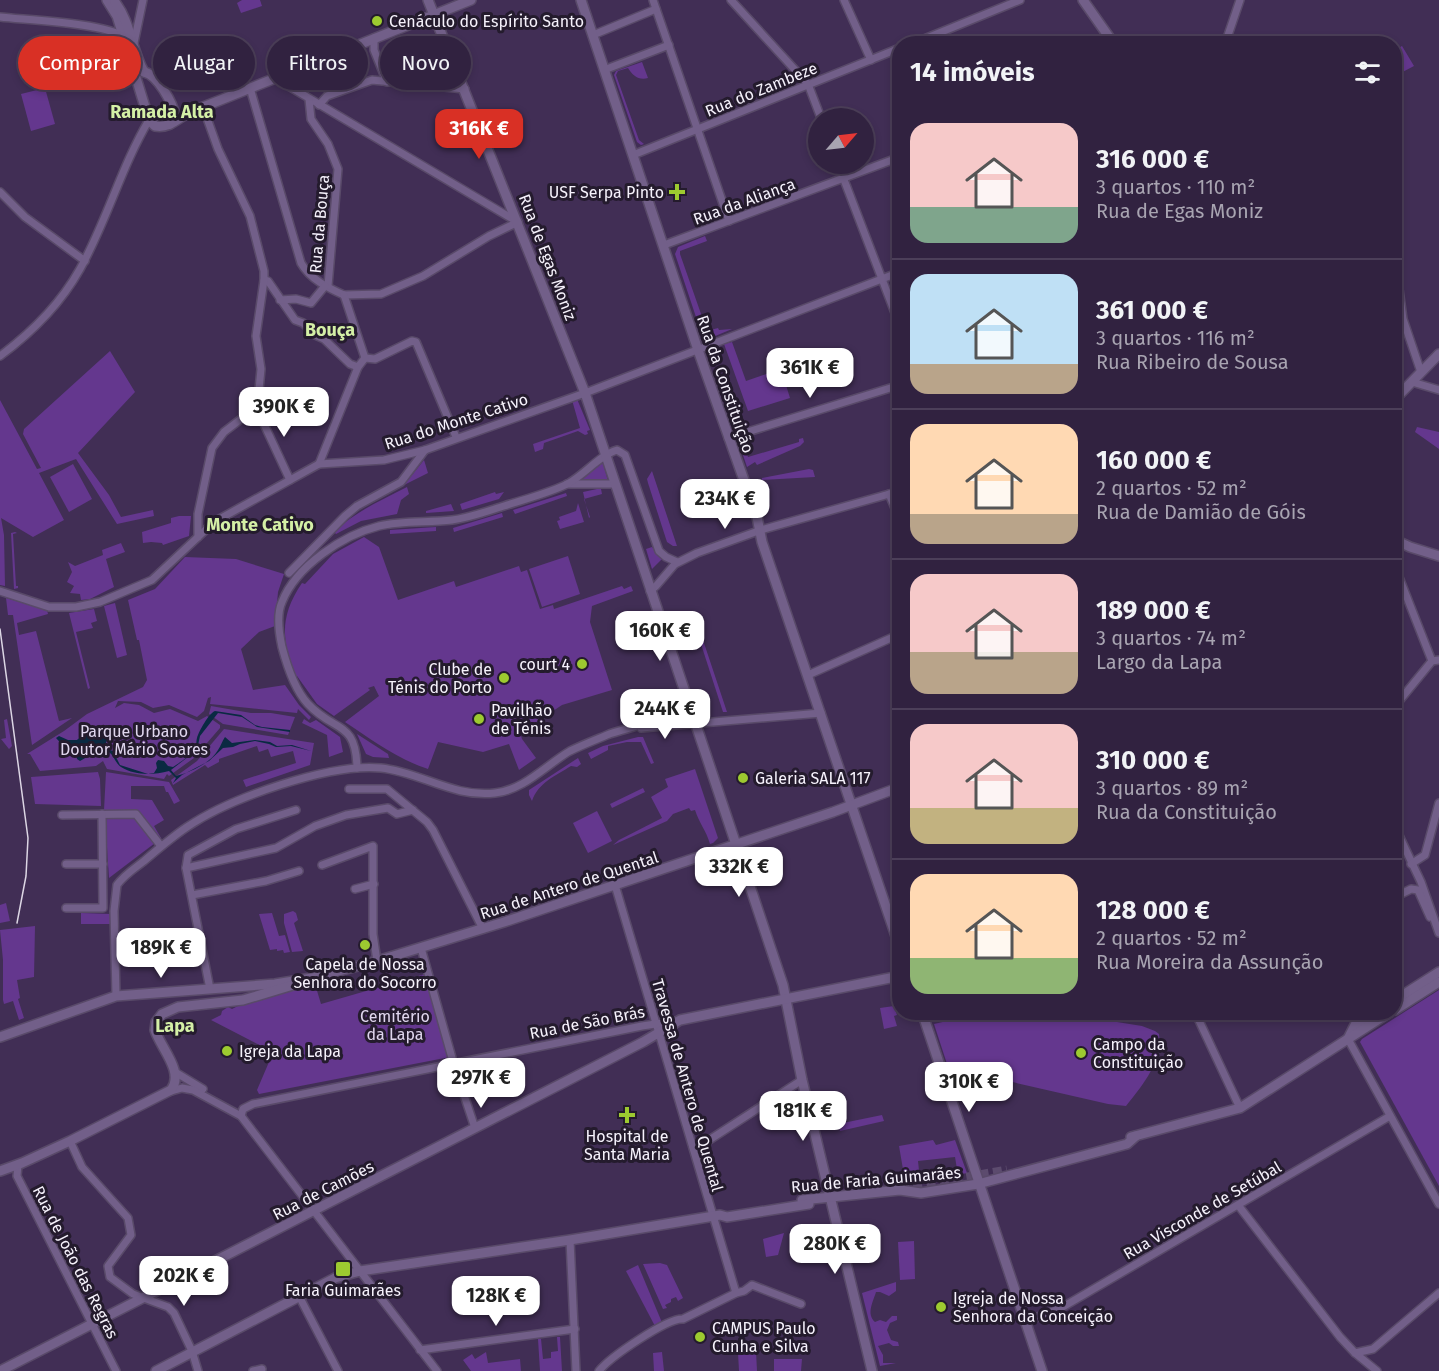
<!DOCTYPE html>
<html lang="pt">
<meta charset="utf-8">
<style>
body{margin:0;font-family:"Fira Sans",sans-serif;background:#392a47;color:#f1f3f6;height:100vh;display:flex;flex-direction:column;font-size:22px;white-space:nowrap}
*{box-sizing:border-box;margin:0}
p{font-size:20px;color:#a8a4b1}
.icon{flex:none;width:33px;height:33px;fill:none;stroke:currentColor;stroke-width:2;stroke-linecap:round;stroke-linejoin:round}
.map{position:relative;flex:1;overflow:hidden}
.details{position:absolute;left:892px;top:36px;width:510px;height:984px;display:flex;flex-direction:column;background:#312240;border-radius:24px;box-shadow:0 3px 9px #0003,0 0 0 2px #4c3f59}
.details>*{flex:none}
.banner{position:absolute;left:18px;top:36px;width:570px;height:54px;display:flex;gap:12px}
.needle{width:39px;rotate:62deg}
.fabs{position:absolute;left:808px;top:108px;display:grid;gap:12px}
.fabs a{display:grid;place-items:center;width:66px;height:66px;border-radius:50%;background:#312240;box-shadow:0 3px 9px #0003,0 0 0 2px #4c3f59;font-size:30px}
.price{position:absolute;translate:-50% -51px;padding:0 14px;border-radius:12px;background:#fff;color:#222;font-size:20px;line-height:39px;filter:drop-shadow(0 2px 3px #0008)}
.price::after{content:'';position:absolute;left:50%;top:36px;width:18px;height:14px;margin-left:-9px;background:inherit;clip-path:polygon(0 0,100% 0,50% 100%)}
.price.selected{background:#d93025;color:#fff}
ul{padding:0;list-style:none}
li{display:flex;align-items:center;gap:18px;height:150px;padding:0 18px}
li+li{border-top:2px solid #4c3f59}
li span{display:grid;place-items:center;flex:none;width:168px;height:120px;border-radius:18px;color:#555}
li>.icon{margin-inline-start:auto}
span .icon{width:72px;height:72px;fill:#fffc;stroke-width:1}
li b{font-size:26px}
h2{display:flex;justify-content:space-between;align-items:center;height:72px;padding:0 18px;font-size:26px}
.tag{padding:0 21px;border-radius:27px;background:#312240;box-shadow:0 3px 9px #0003,0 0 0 2px #4c3f59;font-size:21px;line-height:54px}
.tag.selected{background:#d93025;color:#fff}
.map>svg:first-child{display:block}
.green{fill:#64378e}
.water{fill:#0a2a42}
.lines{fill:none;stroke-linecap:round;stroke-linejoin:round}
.secondary-tunnel{stroke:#5c4b6e;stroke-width:9;stroke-dasharray:9 4.5;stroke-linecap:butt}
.street-casing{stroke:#594a69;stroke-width:10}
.secondary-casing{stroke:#594a69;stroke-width:12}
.street{stroke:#725f89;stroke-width:7}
.secondary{stroke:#725f89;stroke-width:9}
.tram{stroke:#dcd6e4;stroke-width:1.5}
.poi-dot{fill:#9dca30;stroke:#241b2d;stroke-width:2}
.labels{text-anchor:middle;stroke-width:6;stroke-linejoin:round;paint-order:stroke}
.poi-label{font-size:16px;fill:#f6f2fc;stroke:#241b2d;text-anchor:start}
.street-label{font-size:16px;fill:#f6f2fc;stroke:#241b2d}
.park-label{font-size:16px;fill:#e0d6ee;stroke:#241b2d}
.neighbourhood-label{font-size:18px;font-weight:bold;fill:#d4f0a6;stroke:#241b2d}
</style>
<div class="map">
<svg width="1439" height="1371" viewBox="0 0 1439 1371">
<rect width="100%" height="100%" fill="#412e55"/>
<!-- green -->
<g class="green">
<path d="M242 0H260L262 6 241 13 237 3Z"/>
<path d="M105 38 117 78 93 86 81 46Z"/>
<path d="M1402 46 1414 66 1395 76V50Z"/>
<path d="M642 62 648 78C639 81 632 75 628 68L618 71 616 75 639 140 644 144 641 145 637 142 614 75 616 71Z"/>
<path d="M45 88 55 124 31 131 21 94Z"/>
<path d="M705 236 707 241 680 251V254L707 331 718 328 719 330 732 329 708 339 702 335 675 254 678 247Z"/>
<path d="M732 342 746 381 781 369 790 398 748 411 724 344Z"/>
<path d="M110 351 135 392 78 453 109 495 121 517 153 510 154 516 117 524 76 459 39 473 64 520 33 537 1 518 4 535 5 586 0 585V400L37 469 41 468 23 434 24 429Z"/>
<path d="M577 399 590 430 587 431 588 434 585 435 578 431 544 443 543 449 535 452 533 444 580 428 572 400Z"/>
<path d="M1417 427 1439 432V449L1415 432Z"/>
<path d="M742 438 748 457 799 442V439L803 438 804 442 800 446 757 465 755 462 747 467 738 440Z"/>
<path d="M424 460 428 473 404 485Z"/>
<path d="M603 463 608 481 575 482Z"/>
<path d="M73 464 92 499 69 512 50 477Z"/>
<path d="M809 469 813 470 815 477 762 480V478Z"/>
<path d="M652 471 677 546H673L667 542 648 483 647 479Z"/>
<path d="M407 487 409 494 401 500 397 514 361 521 336 534 334 532C356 511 380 501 407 487Z"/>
<path d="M597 489H601L602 494 584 499 590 517 589 518 583 492Z"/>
<path d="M495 492 496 494 504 492 499 499 462 510 460 504Z"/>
<path d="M566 493 567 496 515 514 513 510Z"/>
<path d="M578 503 584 522 560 529 557 521 560 520 559 517 576 511Z"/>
<path d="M451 504 454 511 426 513V511Z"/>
<path d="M502 513 503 517 454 532 453 528Z"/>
<path d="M179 516H191L189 536 163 545 162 543 151 542 143 543 142 532 171 523V518Z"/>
<path d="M436 527V531L390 534V530Z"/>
<path d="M15 532 17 533 13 534 16 586H18V588L14 589 11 533Z"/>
<path d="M364 537 379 547 398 600 454 581 456 587 519 566 521 572 527 570 540 609 553 605 554 609 622 586 624 589 631 586 633 591 592 606 590 622 612 690 562 705 520 733 522 739 536 758 519 770 509 744 483 752 438 742 428 769C397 759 372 740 345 722L379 696 374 686 368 688 370 690 334 716 317 704 297 676 295 677C282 640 279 617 302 583L305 584 333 554Z"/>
<path d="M121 543 125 552 106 559 114 587 90 599 81 600 80 594 70 593 74 586 67 582 72 572 68 562 75 566 103 555 102 550Z"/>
<path d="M652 547 662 559 652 569 646 549Z"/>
<path d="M568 556 580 594 542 607 529 569Z"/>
<path d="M185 557 236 559 284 574 278 592 275 626 259 632 241 649 253 690 285 685 299 705 311 717 309 720 298 709 297 713 210 704 211 697 208 698 204 711 197 717 169 705 153 708 141 702 118 701 115 708 124 703 139 705 154 713 170 709 198 721 207 716 220 725V728L194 758 169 776 167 774 164 779 107 769 103 761 96 766 40 771 30 754H27L64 731 87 714 143 687 147 680 139 640H137L128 600 155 589Z"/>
<path d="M6 598 47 610 48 614 17 623 19 635 36 631 59 721 72 718 32 745 13 615H8Z"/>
<path d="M115 603 127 655 117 658 104 606Z"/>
<path d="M94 609 97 621 91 623 93 628 76 632 90 688 88 689 69 613Z"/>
<path d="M703 640 727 712H723L700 641Z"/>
<path d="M211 706 251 713H271L295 717 288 735 223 724 209 714Z"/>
<path d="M7 719 12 746 9 749 1 739 6 738 4 720Z"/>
<path d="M304 719 310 723 316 720 340 737 343 752 329 757 327 735 302 723Z"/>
<path d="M224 729 314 743 310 765 246 787 243 780 296 763 293 751 271 757 268 749 259 752 257 746 219 759V762L208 768 205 765 173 785 171 780 197 761Z"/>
<path d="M357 734 388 754 389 758 373 757 366 754Z"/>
<path d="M638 737H643L654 763 651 764 641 742H627L608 746V750L591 759 588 753 603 746Z"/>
<path d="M578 758 581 764 577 767 571 766C555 776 538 783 532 801L529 795V790Z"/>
<path d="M695 769 718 838 713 843 710 844C706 830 699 823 695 810L691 811 689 808 673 814 667 821 613 845 619 840 662 818 651 797 668 787 665 779Z"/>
<path d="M98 772 100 779 101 806 35 804 31 777Z"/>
<path d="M106 772 169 782 180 801 174 804 168 792H166L164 786H131V799L152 800 164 820 154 826 161 838 159 840 137 810H104Z"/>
<path d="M643 788 645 792 612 808 610 804Z"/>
<path d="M597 811 612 841 588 853 573 823Z"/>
<path d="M105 817H135L155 843 109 878Z"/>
<path d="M6 903 10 921 0 923V905Z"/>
<path d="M293 911 296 913 298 920 294 923 303 951 292 952 284 923V914Z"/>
<path d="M81 913 111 914V924H81Z"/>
<path d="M272 913 279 936 285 935 290 952 284 953 283 950 277 951V949L270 950 259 914Z"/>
<path d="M35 926 34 977 17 980 20 998 18 999 24 1018 19 1020 13 1001 4 1004 3 1000V960L0 930Z"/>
<path d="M425 974 450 1057 259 1094 257 1090 272 1055 271 1054V1051L211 1020 221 1015 222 1011 228 1007 232 1009 242 1004 315 984 321 1004Z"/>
<path d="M1439 990V1186L1360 1042 1362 1039Z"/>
<path d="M894 1006 897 1015 894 1016 897 1026 884 1029 880 1008Z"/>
<path d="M986 1012 1061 1013 1142 1026 1155 1031 1159 1034C1163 1061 1142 1086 1126 1106L1108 1104 986 1076 950 1074 952 1071 948 1067 934 1024Z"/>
<path d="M882 1115 884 1121 840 1131 838 1124Z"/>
<path d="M933 1140 936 1145 955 1140 967 1173 958 1175 955 1157 918 1161 920 1180 907 1183 905 1181 899 1146Z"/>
<path d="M784 1233 778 1255 766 1257 763 1239Z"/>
<path d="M914 1241 915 1279 900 1280 898 1242Z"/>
<path d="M660 1263 667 1265 683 1298 678 1301 676 1297 671 1299V1302L665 1305 667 1308 663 1309 643 1264Z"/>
<path d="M638 1265 663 1325 656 1328 626 1271Z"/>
<path d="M896 1282V1291L889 1296 880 1292H876C873 1302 866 1314 875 1322L880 1320 886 1322 892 1316H897V1320L890 1323 887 1330 891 1340 898 1342 899 1346H893L889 1343 878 1346 883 1355V1363H896L880 1366 862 1293Z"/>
<path d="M557 1337H560L562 1371H540L538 1339H541L543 1359 551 1358V1352L558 1351Z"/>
<path d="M756 1351 757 1371H739L738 1353Z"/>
<path d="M486 1352 488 1363 520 1359 521 1371H471L463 1360 472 1354 475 1359Z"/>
<path d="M662 1352 664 1371H654L653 1353Z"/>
<path d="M774 1359H802L801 1371H774Z"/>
</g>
<!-- water -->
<path class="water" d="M215 711 241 715 255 725 262 727 290 730V732L257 727 242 717 218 713 200 736 197 750 171 770 176 776C189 773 211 763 218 750 221 746 222 741 225 737L232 743 255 740 270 742 277 746 292 745 311 751 291 746 276 747 269 744 255 741 240 744 233 747 223 748 209 761 182 775 173 783 176 778 169 771C153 775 136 776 121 767 116 764 114 756 109 752L95 753 92 757H87L80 761 77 759 76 751H68L56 738 59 736 68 740H77L86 731 105 726 111 730 104 748 113 751 120 765 148 774 154 773 157 768 156 763 158 760 164 761 168 766 173 767C179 763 192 755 195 748 197 745 196 741 197 738 199 731 209 713 215 711Z"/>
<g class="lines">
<!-- secondary-tunnel -->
<path class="secondary-tunnel" d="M900 1189 1007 1170"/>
<defs>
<g id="street">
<path d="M653 0 729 221"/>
<path d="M731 0 808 84 821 118"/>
<path d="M844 0 871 60"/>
<path d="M0 17C25 20 107 23 123 37"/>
<path d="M593 35 656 9"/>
<path d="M374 38V50L387 82"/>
<path d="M134 43 143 0"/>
<path d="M912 44 1020 0"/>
<path d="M1225 44 1240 0"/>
<path d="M604 70 669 45"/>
<path d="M275 78 516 221"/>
<path d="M250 88 301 263C310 279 328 288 344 295"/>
<path d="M309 99 311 119 328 144 338 169 328 286"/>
<path d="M319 105 327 96 372 80 465 89"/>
<path d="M633 155 900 48"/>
<path d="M838 164 900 326"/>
<path d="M0 192 25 217 85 261"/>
<path d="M664 245 900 157"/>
<path d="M1395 260 1403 319 1421 372"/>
<path d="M264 280 268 281 295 320 303 323 315 335 324 339 350 364 358 367"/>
<path d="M344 295 381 294 423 276 489 236 518 222"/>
<path d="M280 300 296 299 311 303 325 286"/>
<path d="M1395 327V346"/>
<path d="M0 356C31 333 61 303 80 269 107 221 121 167 149 120"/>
<path d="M365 358 375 359 412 341 416 342 456 437"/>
<path d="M1412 382 1439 390"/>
<path d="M256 407 290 480"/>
<path d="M728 438 900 385"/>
<path d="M319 464 358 367 365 358 344 295"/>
<path d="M567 484H615"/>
<path d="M889 494 900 520"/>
<path d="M198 537V514L212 448 224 432 254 409 258 400 261 369 256 336 264 280V271L250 216 218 149 203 107"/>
<path d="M1395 567 1432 661"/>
<path d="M289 573 345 516 357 506 401 482 425 450"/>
<path d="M0 591 49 607H76L100 602 152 580 214 522 319 464 384 460 425 450 585 393 900 272"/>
<path d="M650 591 656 586 675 564 697 553 761 530 900 491"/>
<path d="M808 675 900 634"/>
<path d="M1395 706 1432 661 1439 660"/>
<path d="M641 728 821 713"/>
<path d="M357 768C356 720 335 733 308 704 295 690 287 666 282 647 279 633 276 615 282 602 296 566 343 535 379 526 403 520 428 523 452 520 469 518 488 511 504 506 522 500 553 492 569 483 585 474 600 455 617 450L625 455 659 551 666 557 677 562"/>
<path d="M349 789H387L427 822 433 830 483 929"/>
<path d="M62 815 136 814 161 846"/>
<path d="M1395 827 1421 882 1439 933"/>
<path d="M66 864H103"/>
<path d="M1411 864 1425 855 1439 803"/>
<path d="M322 865 373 846V934L377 961"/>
<path d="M186 868 276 848 315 826 346 815 388 808 397 814 413 810"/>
<path d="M615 885 736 1293"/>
<path d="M355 889 374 884"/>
<path d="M192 895 266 881 299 871"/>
<path d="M1395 897 1411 889 1418 890 1430 917"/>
<path d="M66 908H103L102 814"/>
<path d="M421 948 454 1065 475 1128"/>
<path d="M210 989 186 868 188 855 236 829 296 810"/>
<path d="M116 996 114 911 117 885C124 875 135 868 144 861 158 849 172 837 187 827 230 798 329 763 381 768 420 772 454 798 495 793 524 790 546 765 570 751 582 745 595 740 607 735 626 727 682 720 685 696"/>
<path d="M1195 1012 1240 1108"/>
<path d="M1348 1039 1439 1204"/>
<path d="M175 1072 203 1089"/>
<path d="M168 1092 182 1088 193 1090 241 1116 437 1371"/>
<path d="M241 1116 243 1109 253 1104 642 1026 676 1021"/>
<path d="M70 1141 82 1167 128 1218 131 1235 108 1266 110 1277 133 1294 168 1307 174 1313 192 1351 198 1371"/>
<path d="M693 1147 703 1144 802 1080"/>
<path d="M18 1165 17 1176 116 1371"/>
<path d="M1238 1205 1340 1337 1355 1353 1377 1371"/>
<path d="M570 1240 576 1371"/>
<path d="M299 1296 338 1371"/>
<path d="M1025 1322 1061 1308 1390 1116"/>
<path d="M420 1350 575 1329"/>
<path d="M1355 1353 1373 1349 1439 1293"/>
<path d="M253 1371 262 1369"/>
<path d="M599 1371C610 1357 667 1318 683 1319L736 1293 744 1291 752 1285 801 1304"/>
</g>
<g id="secondary">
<path d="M107 0 117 16 149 120 155 126C167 128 174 122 183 116 189 112 197 110 203 107L471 0"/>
<path d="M428 0 585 393 783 985 802 1080 872 1371"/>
<path d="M581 0 698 350 757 517 762 542 900 948"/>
<path d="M1083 0 1114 44"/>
<path d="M115 2C131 23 131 49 144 72"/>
<path d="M144 72C157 74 173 103 175 116L170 124"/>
<path d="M1395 399 1439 354"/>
<path d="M1395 540 1410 547 1439 556"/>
<path d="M1395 1000 1439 972"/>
<path d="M1395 1010 1439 982"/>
<path d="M922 1012 1042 1371"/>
<path d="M0 1037 116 996 275 984 312 978 377 961 504 922 833 812 900 787"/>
<path d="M1348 1039 1355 1025 1375 1012"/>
<path d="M1131 1137 1240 1108 1390 1012"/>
<path d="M0 1171 22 1163 70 1141 171 1090C185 1072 160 1047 155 1030L156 1022 162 1014 178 1007 243 1000 293 985"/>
<path d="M802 1200 900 1190 921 1193 978 1184 1127 1144 1136 1136"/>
<path d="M0 1371 643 1042 680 1020 900 976"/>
<path d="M156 1371 335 1278 360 1271 570 1240 720 1215 727 1217 809 1204"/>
</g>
</defs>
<!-- street casing -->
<use href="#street" class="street-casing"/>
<!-- secondary casing -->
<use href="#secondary" class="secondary-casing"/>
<!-- street -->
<use href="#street" class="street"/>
<!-- secondary -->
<use href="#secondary" class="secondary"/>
<!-- tram -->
<path class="tram" d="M0 629 28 838 26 876 17 923"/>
</g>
<!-- markers -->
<g class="poi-dot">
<circle cx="377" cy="21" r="6"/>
<path d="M674 183h6v6h6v6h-6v6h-6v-6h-6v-6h6z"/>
<circle cx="582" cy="664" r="6"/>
<circle cx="504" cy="678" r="6"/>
<circle cx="479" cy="719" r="6"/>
<circle cx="743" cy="778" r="6"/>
<circle cx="365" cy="945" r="6"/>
<circle cx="227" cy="1051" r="6"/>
<circle cx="1081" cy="1053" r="6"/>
<path d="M624 1106h6v6h6v6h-6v6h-6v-6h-6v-6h6z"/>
<rect x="335" y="1261" width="16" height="16" rx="3"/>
<circle cx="941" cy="1307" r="6"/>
<circle cx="700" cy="1337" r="6"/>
</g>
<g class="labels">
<!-- poi labels -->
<g class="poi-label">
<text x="389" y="27">Cenáculo do Espírito Santo</text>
<text x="664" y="198" text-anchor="end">USF Serpa Pinto</text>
<text x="570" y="670" text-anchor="end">court 4</text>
<text x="492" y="675" text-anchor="end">Clube de<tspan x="492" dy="18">Ténis do Porto</tspan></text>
<text x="491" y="716">Pavilhão<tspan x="491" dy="18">de Ténis</tspan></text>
<text x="755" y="784">Galeria SALA 117</text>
<text x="365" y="970" text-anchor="middle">Capela de Nossa<tspan x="365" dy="18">Senhora do Socorro</tspan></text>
<text x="1093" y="1050">Campo da<tspan x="1093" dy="18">Constituição</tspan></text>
<text x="239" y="1057">Igreja da Lapa</text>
<text x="627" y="1142" text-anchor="middle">Hospital de<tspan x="627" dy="18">Santa Maria</tspan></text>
<text x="343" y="1296" text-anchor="middle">Faria Guimarães</text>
<text x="953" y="1304">Igreja de Nossa<tspan x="953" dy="18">Senhora da Conceição</tspan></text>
<text x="712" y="1334">CAMPUS Paulo<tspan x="712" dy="18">Cunha e Silva</tspan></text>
</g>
<!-- street labels -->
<g class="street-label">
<text transform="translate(761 89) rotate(-22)" y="6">Rua do Zambeze</text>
<text transform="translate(744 201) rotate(-20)" y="6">Rua da Aliança</text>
<text transform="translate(319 224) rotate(-85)" y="6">Rua da Bouça</text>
<text transform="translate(548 257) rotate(69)" y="6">Rua de Egas Moniz</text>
<text transform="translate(726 384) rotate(71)" y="6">Rua da Constituição</text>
<text transform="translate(456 421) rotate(-18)" y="6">Rua do Monte Cativo</text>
<text transform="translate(569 885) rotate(-18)" y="6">Rua de Antero de Quental</text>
<text transform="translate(587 1022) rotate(-11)" y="6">Rua de São Brás</text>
<text transform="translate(688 1085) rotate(74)" y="6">Travessa de Antero de Quental</text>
<text transform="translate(876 1179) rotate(-5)" y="6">Rua de Faria Guimarães</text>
<text transform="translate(323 1190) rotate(-27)" y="6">Rua de Camões</text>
<text transform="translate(1202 1210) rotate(-30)" y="6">Rua Visconde de Setúbal</text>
<text transform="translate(76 1262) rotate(63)" y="6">Rua de João das Regras</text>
</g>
<!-- park labels -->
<g class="park-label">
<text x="134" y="737">Parque Urbano<tspan x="134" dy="18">Doutor Mário Soares</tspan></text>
<text x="395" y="1022">Cemitério<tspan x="395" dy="18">da Lapa</tspan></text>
</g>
<!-- neighbourhood labels -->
<g class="neighbourhood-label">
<text x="162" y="118">Ramada Alta</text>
<text x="330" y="336">Bouça</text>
<text x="260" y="531">Monte Cativo</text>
<text x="175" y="1032">Lapa</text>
</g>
</g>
</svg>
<div class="fabs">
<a><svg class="needle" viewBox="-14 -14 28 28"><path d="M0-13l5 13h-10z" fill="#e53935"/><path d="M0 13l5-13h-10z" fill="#a8a4b1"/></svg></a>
</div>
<b class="price selected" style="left:479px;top:160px">316K €</b>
<b class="price" style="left:810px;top:399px">361K €</b>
<b class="price" style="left:284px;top:438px">390K €</b>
<b class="price" style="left:725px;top:530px">234K €</b>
<b class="price" style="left:660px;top:662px">160K €</b>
<b class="price" style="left:665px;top:740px">244K €</b>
<b class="price" style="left:739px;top:898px">332K €</b>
<b class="price" style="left:161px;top:979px">189K €</b>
<b class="price" style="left:481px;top:1109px">297K €</b>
<b class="price" style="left:969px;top:1113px">310K €</b>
<b class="price" style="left:803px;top:1142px">181K €</b>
<b class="price" style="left:835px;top:1275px">280K €</b>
<b class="price" style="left:184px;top:1307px">202K €</b>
<b class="price" style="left:496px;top:1327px">128K €</b>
<div class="banner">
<a class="tag selected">Comprar</a>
<a class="tag">Alugar</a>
<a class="tag">Filtros</a>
<a class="tag">Novo</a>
</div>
<section class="details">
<h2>14 imóveis<svg class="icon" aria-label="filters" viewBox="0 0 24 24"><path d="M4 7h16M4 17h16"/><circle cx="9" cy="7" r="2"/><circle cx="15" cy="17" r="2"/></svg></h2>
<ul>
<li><span style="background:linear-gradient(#f6c9c9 70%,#7fa58c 0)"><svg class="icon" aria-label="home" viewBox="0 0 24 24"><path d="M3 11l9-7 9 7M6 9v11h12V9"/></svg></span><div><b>316 000 €</b><p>3 quartos · 110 m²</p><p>Rua de Egas Moniz</p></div></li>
<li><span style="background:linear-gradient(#bfe0f5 75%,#b9a48a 0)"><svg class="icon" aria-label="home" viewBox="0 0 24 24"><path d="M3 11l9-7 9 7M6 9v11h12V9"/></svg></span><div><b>361 000 €</b><p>3 quartos · 116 m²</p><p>Rua Ribeiro de Sousa</p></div></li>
<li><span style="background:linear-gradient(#ffd9b3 75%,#b9a48a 0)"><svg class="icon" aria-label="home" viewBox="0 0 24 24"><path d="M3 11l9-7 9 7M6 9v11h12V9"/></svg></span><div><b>160 000 €</b><p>2 quartos · 52 m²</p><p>Rua de Damião de Góis</p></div></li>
<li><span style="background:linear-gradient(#f6c9c9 65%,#b9a48a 0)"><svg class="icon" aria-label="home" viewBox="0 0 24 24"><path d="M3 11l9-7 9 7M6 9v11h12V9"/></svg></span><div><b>189 000 €</b><p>3 quartos · 74 m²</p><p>Largo da Lapa</p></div></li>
<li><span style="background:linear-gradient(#f6c9c9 70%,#c2b280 0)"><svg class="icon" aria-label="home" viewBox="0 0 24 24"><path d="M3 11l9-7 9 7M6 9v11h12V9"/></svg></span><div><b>310 000 €</b><p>3 quartos · 89 m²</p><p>Rua da Constituição</p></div></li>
<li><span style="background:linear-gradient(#ffd9b3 70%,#8fb573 0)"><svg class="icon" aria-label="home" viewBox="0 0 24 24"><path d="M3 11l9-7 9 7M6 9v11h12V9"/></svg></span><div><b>128 000 €</b><p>2 quartos · 52 m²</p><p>Rua Moreira da Assunção</p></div></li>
</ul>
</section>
</div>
